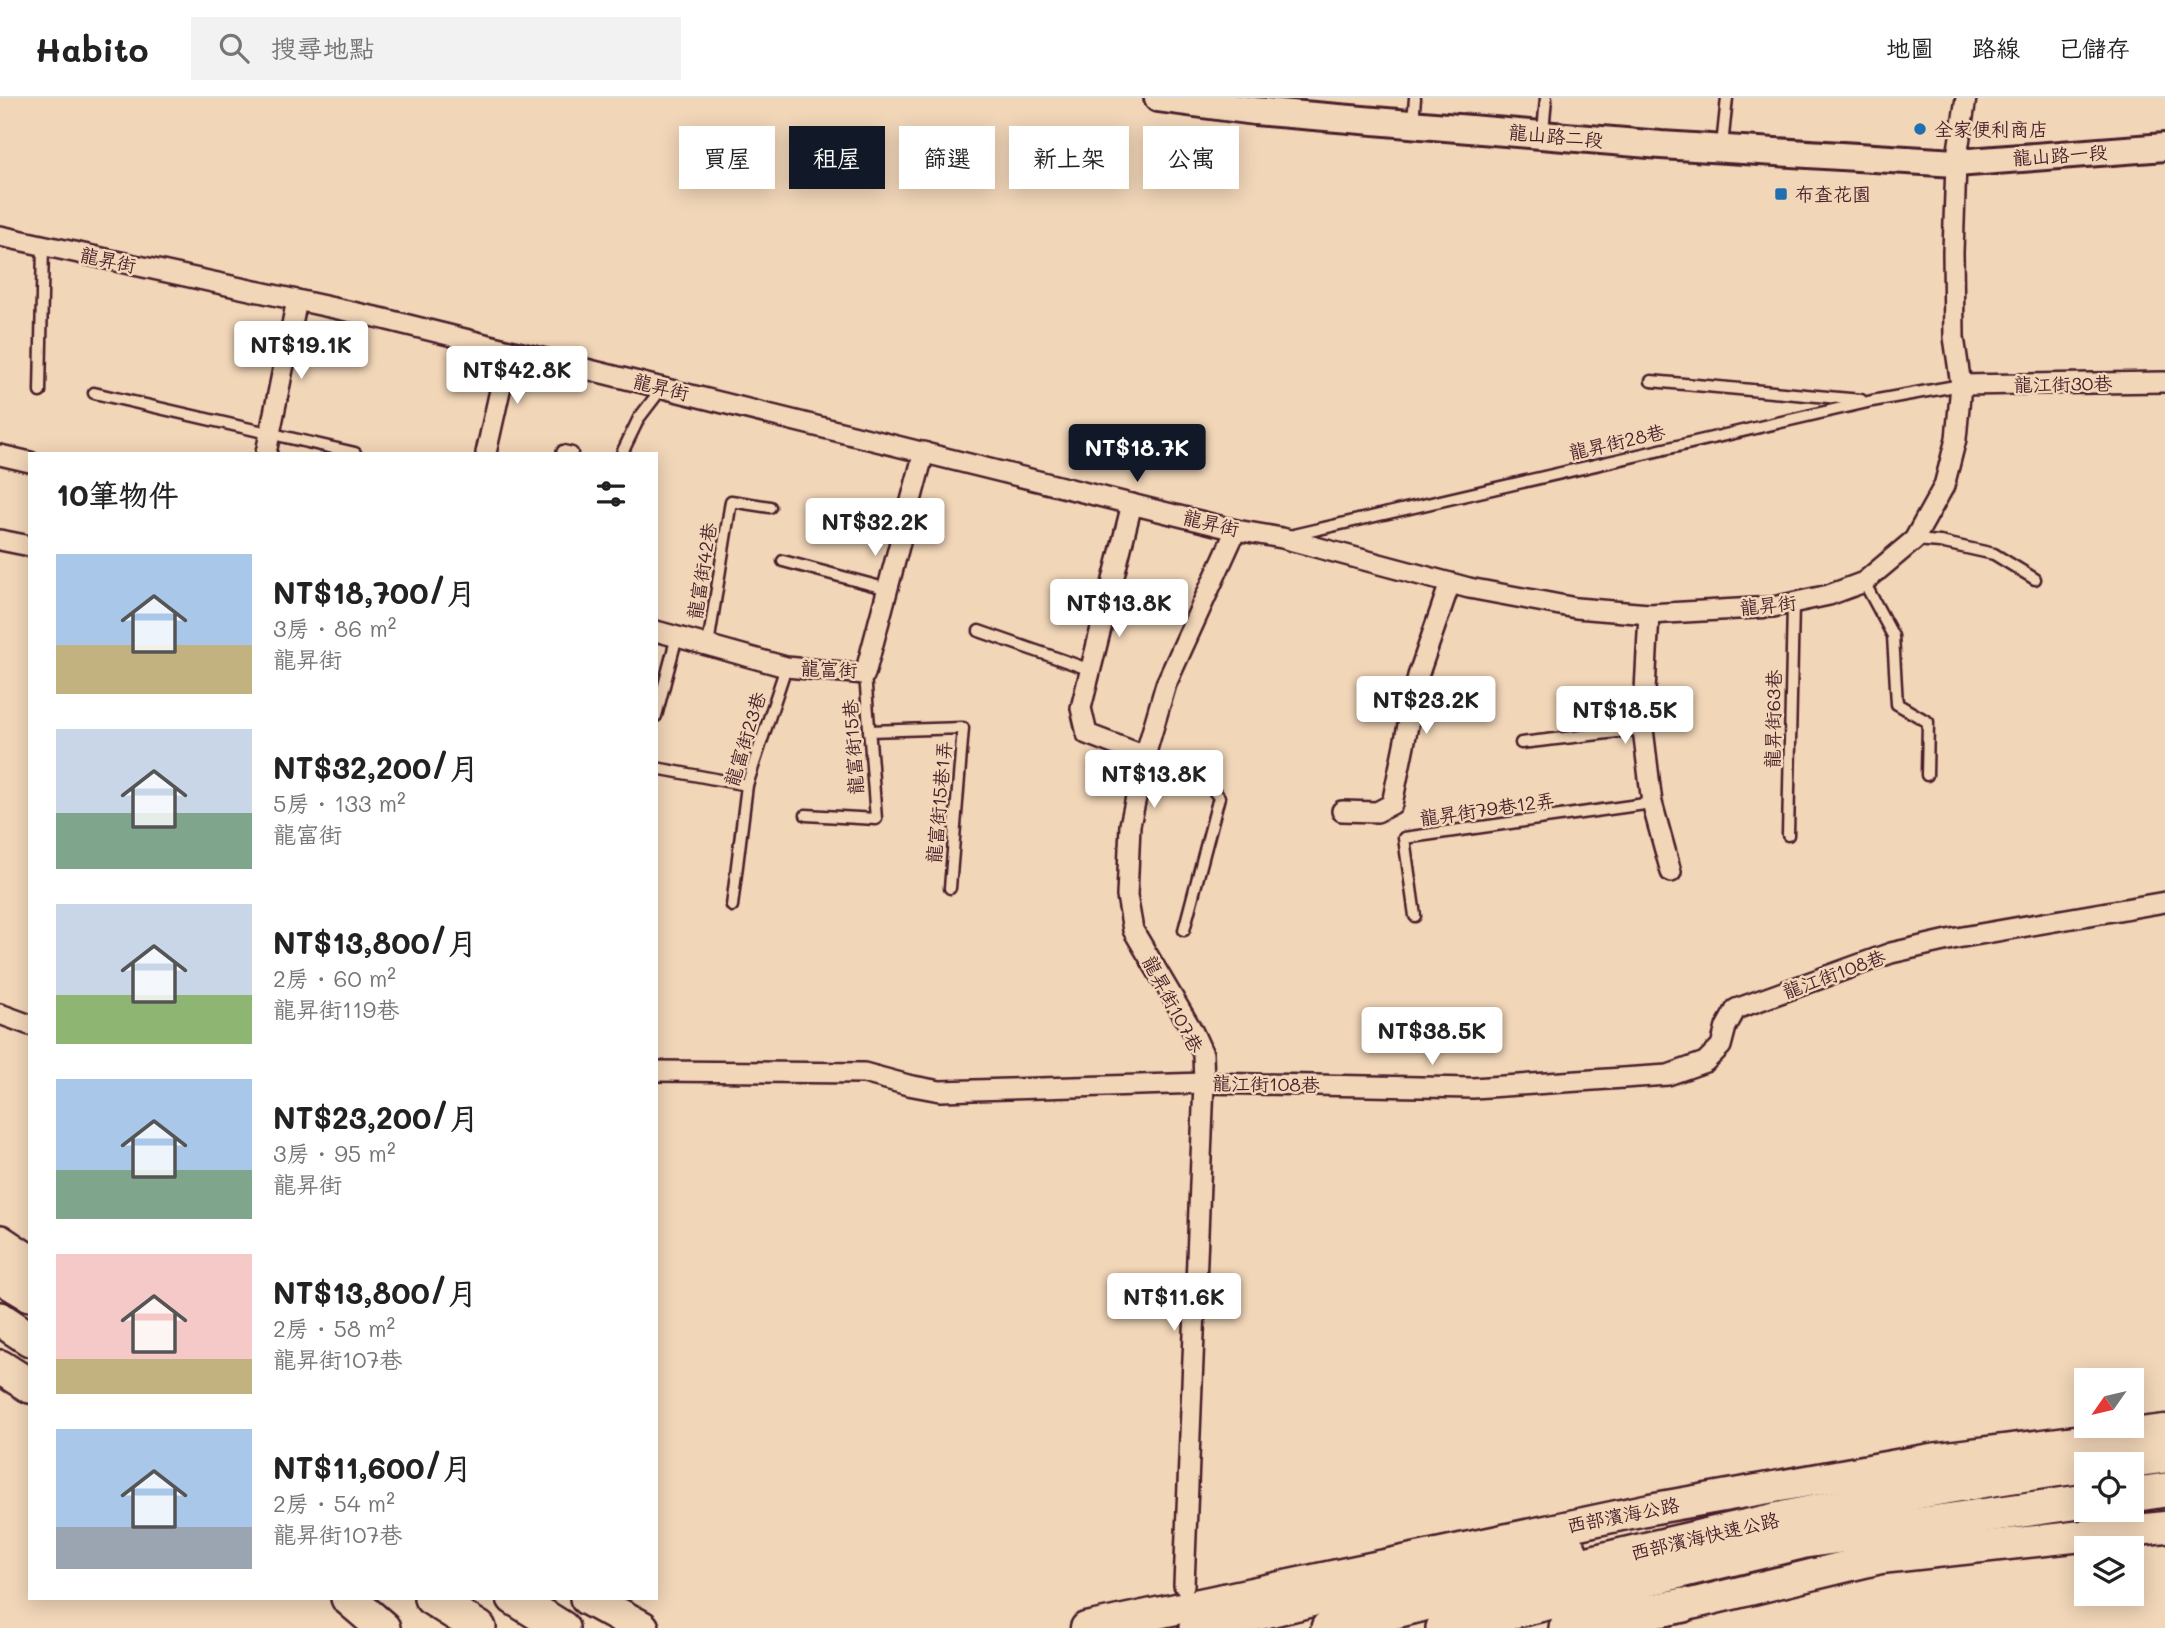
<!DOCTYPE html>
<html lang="zh-TW">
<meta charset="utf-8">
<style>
body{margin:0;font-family:Mali,"LXGW WenKai TC",sans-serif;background:#f2f2f2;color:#222;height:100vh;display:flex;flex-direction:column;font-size:26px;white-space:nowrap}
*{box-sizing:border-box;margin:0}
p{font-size:23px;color:#767676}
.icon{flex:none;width:38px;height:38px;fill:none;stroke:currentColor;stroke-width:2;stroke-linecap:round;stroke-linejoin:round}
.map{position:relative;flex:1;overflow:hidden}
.panel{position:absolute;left:28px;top:354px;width:630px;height:1148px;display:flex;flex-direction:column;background:#fff;border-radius:0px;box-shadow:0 4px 18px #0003}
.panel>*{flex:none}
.guide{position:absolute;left:679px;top:28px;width:665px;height:63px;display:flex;gap:14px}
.needle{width:46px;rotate:236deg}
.fabs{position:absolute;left:2074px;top:1270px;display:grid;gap:14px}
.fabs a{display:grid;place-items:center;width:70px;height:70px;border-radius:0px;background:#fff;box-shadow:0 4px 18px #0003;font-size:35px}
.price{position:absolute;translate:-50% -60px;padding:0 16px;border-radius:7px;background:#fff;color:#222;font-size:23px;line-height:46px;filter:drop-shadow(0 2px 4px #0008)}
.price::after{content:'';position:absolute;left:50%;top:42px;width:21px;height:16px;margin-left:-10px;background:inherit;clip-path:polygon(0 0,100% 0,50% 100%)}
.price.active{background:#111827;color:#fff}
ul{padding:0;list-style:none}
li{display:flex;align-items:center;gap:21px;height:175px;padding:0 28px}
li span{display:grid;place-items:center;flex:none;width:196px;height:140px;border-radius:0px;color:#555}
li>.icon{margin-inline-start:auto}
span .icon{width:84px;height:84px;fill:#fffc;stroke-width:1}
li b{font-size:30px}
h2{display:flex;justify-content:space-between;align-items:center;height:84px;padding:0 28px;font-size:30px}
.tag{padding:0 24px;border-radius:0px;background:#fff;box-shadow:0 4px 18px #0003;font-size:24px;line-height:63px}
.tag.active{background:#111827;color:#fff}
header{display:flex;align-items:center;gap:42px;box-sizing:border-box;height:98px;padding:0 35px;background:#fff;border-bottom:2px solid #e0e0e0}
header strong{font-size:33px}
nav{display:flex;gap:38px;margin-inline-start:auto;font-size:24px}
.search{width:490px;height:63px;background:#f2f2f2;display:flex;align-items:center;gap:18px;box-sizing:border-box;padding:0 24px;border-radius:0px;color:#767676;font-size:26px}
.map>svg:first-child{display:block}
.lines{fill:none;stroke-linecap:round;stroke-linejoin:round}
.lane-casing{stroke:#4a1f2b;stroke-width:15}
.street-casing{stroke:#4a1f2b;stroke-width:24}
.secondary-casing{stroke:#4a1f2b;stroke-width:32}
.primary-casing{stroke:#4a1f2b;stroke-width:35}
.highway-casing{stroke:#4a1f2b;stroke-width:38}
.lane{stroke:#f1d6b8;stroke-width:10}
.street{stroke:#f1d6b8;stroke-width:19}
.secondary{stroke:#f1d6b8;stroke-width:26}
.primary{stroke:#f1d6b8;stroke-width:30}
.highway{stroke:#f1d6b8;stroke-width:33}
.poi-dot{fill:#1f6fb2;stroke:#f1d6b8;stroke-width:2.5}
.labels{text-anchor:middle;stroke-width:5;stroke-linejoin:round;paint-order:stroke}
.poi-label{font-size:19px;fill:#4a1f2b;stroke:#f1d6b8;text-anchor:start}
.street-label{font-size:19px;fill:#4a1f2b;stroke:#f1d6b8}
</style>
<header>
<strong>Habito</strong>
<div class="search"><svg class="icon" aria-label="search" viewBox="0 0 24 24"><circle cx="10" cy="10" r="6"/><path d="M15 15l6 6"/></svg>搜尋地點</div>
<nav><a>地圖</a><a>路線</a><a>已儲存</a></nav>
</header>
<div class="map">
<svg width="2165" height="1530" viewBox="0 0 2165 1530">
<rect width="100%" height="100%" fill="#f1d6b8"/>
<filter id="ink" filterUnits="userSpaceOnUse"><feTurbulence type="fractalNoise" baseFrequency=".0143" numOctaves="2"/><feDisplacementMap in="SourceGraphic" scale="14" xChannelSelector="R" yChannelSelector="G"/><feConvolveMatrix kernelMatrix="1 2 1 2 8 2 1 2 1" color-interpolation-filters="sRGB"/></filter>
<g filter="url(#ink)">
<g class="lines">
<defs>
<g id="lane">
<path d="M1413 24 1415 0"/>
<path d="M1543 34 1546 0"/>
<path d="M1722 48 1727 0"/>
<path d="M1651 283 1861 302"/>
<path d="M40 294 43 147"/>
<path d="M94 295 355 355"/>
<path d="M562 355 563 353 572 355"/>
<path d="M622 355 639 320 662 290"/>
<path d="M1289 438 1872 303 1961 287"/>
<path d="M1915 442 1940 444 1994 456 2035 481"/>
<path d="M783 463 888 491"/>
<path d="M1864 484 1893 538 1897 606 1928 624 1927 677"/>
<path d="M979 533 1091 572"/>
<path d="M708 547 731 403 770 409"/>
<path d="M656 618 677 538"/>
<path d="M869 633 963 630 950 790"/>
<path d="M1521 645 1643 631"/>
<path d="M1145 658 1204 681 1219 699 1184 832"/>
<path d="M656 670 747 687"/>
<path d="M806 717 876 721 865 576"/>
<path d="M1788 737 1793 506"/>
<path d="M732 808 747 687 786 569"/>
<path d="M1415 818 1404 740 1652 705"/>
</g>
<g id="street">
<path d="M0 138 380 220 1236 432 1282 440 1469 490 1576 510 1649 516 1773 509 1829 497 1864 484 1914 442 1944 388 1956 341 1961 287 1954 239 1953 154 1956 65 1966 0"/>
<path d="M1961 287 2165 284"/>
<path d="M266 355 297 202"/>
<path d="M486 355 509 252"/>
<path d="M0 357 30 364"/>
<path d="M1132 406 1081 610 1087 636 1145 658"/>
<path d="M0 442 30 448"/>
<path d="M1649 516 1643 631 1652 705 1671 774"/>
<path d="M656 533 786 569 865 576 924 354"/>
<path d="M1342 713 1377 714 1392 706 1418 578 1450 485"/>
<path d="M0 916 30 927"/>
<path d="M656 973 864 975 908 987 940 993 1204 985 1473 990 1668 977 1705 964 1721 948 1726 929 1736 911 1891 855 1957 840 2165 804"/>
<path d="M1184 1487 1204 985 1203 956 1192 932 1133 832 1127 798 1130 727 1145 658 1166 586 1236 432"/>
</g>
<path id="secondary" d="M1158 0 1255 13 1661 47 1956 65 2165 49"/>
<g id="primary">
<path d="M1662 1513 1881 1460 2165 1429"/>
<path d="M1086 1530 1650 1411 1931 1361 2165 1332"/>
</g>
<g id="highway">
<path d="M0 1144 30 1164"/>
<path d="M0 1178 30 1196"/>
<path d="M0 1221 30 1241"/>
<path d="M0 1269 30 1288"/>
<path d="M2098 1367 2165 1358"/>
<path d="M2132 1397 2165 1392"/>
<path d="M348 1500 383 1530"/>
<path d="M431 1500 479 1530"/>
<path d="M514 1500 562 1530"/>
<path d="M587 1500 642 1530"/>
<path d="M1196 1530 1465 1464 1570 1453"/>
<path d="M1328 1530C1578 1468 1829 1400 2086 1368"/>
<path d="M1443 1530 1805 1443 2086 1403"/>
<path d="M1566 1530 1684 1507"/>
</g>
</defs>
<!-- lane casing -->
<use href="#lane" class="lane-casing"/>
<!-- street casing -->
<use href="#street" class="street-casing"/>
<!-- secondary casing -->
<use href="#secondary" class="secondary-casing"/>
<!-- primary casing -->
<use href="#primary" class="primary-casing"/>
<!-- highway casing -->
<use href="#highway" class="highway-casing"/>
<!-- lane -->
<use href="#lane" class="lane"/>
<!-- street -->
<use href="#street" class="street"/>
<!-- secondary -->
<use href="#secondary" class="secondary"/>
<!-- primary -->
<use href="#primary" class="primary"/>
<!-- highway -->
<use href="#highway" class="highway"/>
</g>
</g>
<!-- markers -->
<g class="poi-dot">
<circle cx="1920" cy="31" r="7"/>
<rect x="1774" y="89" width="14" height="14" rx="3.5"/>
</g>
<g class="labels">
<!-- poi labels -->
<g class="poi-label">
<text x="1934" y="38">全家便利商店</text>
<text x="1795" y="103">布查花園</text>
</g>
<!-- street labels -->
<g class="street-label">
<text transform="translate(1556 38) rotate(5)" y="7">龍山路二段</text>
<text transform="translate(2060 57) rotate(-4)" y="7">龍山路一段</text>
<text transform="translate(108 162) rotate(12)" y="7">龍昇街</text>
<text transform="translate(2063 286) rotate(-1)" y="7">龍江街30巷</text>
<text transform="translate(661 289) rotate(14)" y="7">龍昇街</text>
<text transform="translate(1617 344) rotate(-13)" y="7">龍昇街28巷</text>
<text transform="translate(1211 425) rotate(13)" y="7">龍昇街</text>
<text transform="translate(702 473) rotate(-81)" y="7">龍富街42巷</text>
<text transform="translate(1768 507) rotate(-6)" y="7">龍昇街</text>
<text transform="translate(829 571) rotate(2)" y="7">龍富街</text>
<text transform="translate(1773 621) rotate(-89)" y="7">龍昇街63巷</text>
<text transform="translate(745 641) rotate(-73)" y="7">龍富街23巷</text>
<text transform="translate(853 649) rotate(-94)" y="7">龍富街15巷</text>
<text transform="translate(939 704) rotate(-85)" y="7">龍富街15巷1弄</text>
<text transform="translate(1487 711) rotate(-8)" y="7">龍昇街79巷12弄</text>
<text transform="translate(1834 876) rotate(-20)" y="7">龍江街108巷</text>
<text transform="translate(1173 906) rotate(62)" y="7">龍昇街107巷</text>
<text transform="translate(1266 986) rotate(1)" y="7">龍江街108巷</text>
<text transform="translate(1623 1417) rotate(-11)" y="7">西部濱海公路</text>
<text transform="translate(1705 1438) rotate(-13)" y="7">西部濱海快速公路</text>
</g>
</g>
</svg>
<div class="fabs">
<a><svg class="needle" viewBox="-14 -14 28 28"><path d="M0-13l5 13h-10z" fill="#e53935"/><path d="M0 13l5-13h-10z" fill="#767676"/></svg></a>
<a><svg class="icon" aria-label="locate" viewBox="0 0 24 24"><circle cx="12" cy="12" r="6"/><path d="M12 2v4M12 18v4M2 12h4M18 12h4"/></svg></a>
<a><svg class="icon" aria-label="layers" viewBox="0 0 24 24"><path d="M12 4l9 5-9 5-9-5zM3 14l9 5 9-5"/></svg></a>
</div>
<b class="price" style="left:301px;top:283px">NT$19.1K</b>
<b class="price" style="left:517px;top:308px">NT$42.8K</b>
<b class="price active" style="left:1137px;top:386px">NT$18.7K</b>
<b class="price" style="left:875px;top:460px">NT$32.2K</b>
<b class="price" style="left:1119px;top:541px">NT$13.8K</b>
<b class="price" style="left:1426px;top:638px">NT$23.2K</b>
<b class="price" style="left:1625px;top:648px">NT$18.5K</b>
<b class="price" style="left:1154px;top:712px">NT$13.8K</b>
<b class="price" style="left:1432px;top:969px">NT$38.5K</b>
<b class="price" style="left:1174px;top:1235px">NT$11.6K</b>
<div class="guide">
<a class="tag">買屋</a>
<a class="tag active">租屋</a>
<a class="tag">篩選</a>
<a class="tag">新上架</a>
<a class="tag">公寓</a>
</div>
<section class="panel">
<h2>10筆物件<svg class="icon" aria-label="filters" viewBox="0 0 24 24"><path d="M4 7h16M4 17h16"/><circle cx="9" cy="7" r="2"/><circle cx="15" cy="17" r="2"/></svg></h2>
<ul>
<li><span style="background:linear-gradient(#a9c7e8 65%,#c2b280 0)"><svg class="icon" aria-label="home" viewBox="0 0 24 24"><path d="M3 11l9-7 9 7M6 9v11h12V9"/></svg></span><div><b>NT$18,700/月</b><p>3房 · 86 m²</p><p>龍昇街</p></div></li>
<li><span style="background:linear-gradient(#c9d6e8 60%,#7fa58c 0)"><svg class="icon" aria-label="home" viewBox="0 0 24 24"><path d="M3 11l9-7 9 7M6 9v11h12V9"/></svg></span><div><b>NT$32,200/月</b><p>5房 · 133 m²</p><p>龍富街</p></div></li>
<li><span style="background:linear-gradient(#c9d6e8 65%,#8fb573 0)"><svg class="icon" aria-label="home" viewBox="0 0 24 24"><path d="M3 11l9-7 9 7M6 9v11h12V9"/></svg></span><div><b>NT$13,800/月</b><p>2房 · 60 m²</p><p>龍昇街119巷</p></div></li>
<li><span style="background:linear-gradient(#a9c7e8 65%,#7fa58c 0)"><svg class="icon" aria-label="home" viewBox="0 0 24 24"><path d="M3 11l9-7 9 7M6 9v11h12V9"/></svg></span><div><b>NT$23,200/月</b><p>3房 · 95 m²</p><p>龍昇街</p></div></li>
<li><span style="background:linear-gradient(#f6c9c9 75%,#c2b280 0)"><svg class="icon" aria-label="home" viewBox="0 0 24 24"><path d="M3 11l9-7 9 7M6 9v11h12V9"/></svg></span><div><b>NT$13,800/月</b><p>2房 · 58 m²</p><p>龍昇街107巷</p></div></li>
<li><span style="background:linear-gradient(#a9c7e8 70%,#9aa5b1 0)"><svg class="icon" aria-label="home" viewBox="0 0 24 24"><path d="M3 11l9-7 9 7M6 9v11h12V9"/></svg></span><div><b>NT$11,600/月</b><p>2房 · 54 m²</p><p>龍昇街107巷</p></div></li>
</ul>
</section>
</div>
